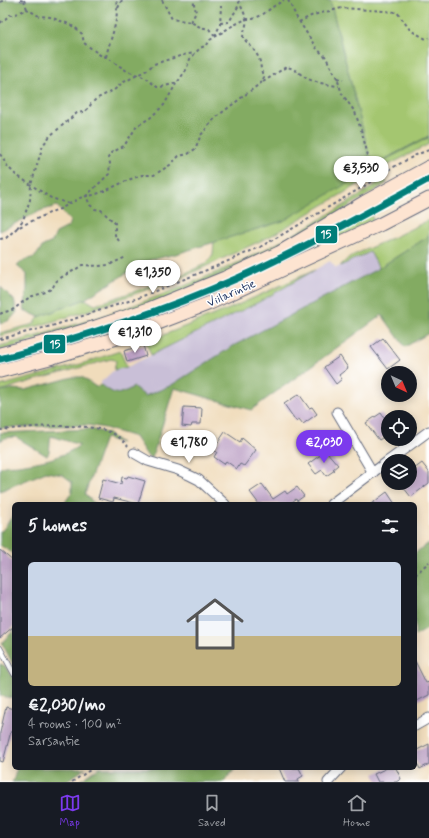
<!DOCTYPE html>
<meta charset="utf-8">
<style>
body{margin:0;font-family:Mynerve,sans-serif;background:#20242c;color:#f1f3f6;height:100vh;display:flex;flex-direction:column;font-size:15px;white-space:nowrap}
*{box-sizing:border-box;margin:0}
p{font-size:13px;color:#9ea1a6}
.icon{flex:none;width:22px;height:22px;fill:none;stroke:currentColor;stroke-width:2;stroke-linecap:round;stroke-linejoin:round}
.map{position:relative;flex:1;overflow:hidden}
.sheet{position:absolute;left:12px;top:502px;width:405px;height:268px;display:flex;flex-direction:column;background:#171b24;border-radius:6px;box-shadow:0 2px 10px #0003}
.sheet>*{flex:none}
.needle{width:26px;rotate:136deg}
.controls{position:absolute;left:381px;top:366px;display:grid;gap:8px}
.controls a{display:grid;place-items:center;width:36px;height:36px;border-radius:50%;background:#171b24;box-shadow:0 2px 10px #0003;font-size:20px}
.price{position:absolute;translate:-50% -34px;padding:0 9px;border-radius:14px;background:#fff;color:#222;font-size:13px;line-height:26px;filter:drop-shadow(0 1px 2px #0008)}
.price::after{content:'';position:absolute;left:50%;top:24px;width:12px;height:9px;margin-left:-6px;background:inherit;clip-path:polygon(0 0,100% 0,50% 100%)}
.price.selected{background:#7c3aed;color:#fff}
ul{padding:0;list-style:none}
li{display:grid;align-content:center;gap:8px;height:212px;padding:0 16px}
li span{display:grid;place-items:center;height:124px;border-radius:6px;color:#555}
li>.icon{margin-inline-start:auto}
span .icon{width:72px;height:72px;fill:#fffc;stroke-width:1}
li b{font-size:17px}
h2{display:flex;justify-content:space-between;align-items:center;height:48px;padding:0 16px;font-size:17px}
.tab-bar{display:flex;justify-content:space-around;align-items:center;height:56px;border-top:1px solid #363941;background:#171b24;font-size:11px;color:#9ea1a6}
.tab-bar a{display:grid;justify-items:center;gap:2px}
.tab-bar .selected{color:#7c3aed}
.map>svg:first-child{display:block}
.industrial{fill:#c9bfd7}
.green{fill:#a4c670;stroke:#607a67}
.forest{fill:#83ab62;stroke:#4f6d60}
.building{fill:#b99cc2}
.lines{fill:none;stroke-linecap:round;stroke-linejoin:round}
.service-casing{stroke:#666c7f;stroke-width:6}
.minor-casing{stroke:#666c7f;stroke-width:11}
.secondary-casing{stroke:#666c7f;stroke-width:15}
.path{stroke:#666c7f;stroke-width:2;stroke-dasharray:3 3;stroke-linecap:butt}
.service{stroke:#fff;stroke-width:4.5}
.minor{stroke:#fff;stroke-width:9}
.secondary{stroke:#fde4d1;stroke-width:13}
.rail-1-casing{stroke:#fff;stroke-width:10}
.rail-1{stroke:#007e79;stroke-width:7}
.labels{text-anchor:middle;stroke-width:3;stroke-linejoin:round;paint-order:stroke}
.street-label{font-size:12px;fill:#1b2f5e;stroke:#fff}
.line-badge{stroke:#fff;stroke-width:1.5}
.badge-label{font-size:11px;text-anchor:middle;font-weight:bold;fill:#fff}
</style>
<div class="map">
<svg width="429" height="782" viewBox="0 0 429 782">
<rect width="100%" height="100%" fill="#fff"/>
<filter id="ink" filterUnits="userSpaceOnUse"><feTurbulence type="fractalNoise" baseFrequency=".025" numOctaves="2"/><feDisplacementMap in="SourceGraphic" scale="8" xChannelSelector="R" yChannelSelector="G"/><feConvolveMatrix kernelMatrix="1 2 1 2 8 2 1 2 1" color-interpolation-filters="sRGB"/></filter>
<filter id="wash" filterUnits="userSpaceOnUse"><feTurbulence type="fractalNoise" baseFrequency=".012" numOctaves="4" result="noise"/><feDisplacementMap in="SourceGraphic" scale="16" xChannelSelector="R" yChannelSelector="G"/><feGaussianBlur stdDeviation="0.9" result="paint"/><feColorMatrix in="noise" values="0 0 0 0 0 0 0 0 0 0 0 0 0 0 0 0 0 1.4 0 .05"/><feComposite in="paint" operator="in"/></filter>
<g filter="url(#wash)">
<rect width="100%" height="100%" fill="#f0dcbb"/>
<!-- industrial -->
<path class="industrial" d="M370 252 379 268 233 346 170 386 145 396 134 387 119 394H115L101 385V382L114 370 127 367 259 302 330 261 336 268Z"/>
<!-- green -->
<g class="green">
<path d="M330 0H429V136L391 156 429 137V144L383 168 366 180 269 237 185 276 84 312 38 326 0 336V333L34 324 39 317 85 299 95 305 184 274 207 263 213 254 214 242 283 221 372 166Z"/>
<path d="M384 178 387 183 299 237 168 298 0 351V346C110 317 219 279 317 221 340 208 363 195 384 178Z"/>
<path d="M366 206 375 223 193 307 0 369V358L99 330Z"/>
<path d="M429 220V236L379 268 370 252 340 266 349 257 392 238Z"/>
<path d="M315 270 259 302 151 355 146 342 229 309Z"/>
<path d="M120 351 127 367 114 370 116 361 115 360 111 359 18 385 0 391V386L81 364Z"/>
</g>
<!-- forest -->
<g class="forest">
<path d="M0 0H330L372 166 429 136V137L375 165 353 180 283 221 176 254 146 261 85 299 39 317 24 310 27 289V274L17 266 24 260 35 257 43 246 52 242 56 233 68 227 70 221 57 206 40 211 0 231Z"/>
<path d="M429 236V333L405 347 382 315 251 410 174 388 152 458 148 457 135 437 105 428 87 425 0 428V391L12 389 25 390 73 377H82L96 387 101 385C118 396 116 396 134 387L145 396 170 386 233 346 379 268Z"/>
<path d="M1 287 14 300 17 312 10 320 0 324Z"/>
<path d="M90 429 107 433 121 443 105 438 85 494 95 504H64L72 492V482L63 475 46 472 0 491V468C6 464 11 466 18 465 39 462 63 458 80 445L51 436C49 443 51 450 47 456L16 437 5 438 0 441V433Z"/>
<path d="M14 514V554L0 545V531H2Z"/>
<path d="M429 543V628L415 636V553Z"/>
<path d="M14 630V666L2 643Z"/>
<path d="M0 664 5 666 14 680V698L0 696Z"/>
<path d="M17 768H86L65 782H12L14 778Z"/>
<path d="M99 768H236L223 782H78Z"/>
</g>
<g id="blocks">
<!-- building -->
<g class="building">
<path d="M383 338 400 360 388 369 371 347Z"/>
<path d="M143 345 146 356 127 362 124 351Z"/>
<path d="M340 356 348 368 339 375 342 379 336 384 324 367Z"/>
<path d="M299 394 309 408 312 407 317 414 303 424 299 419 296 421 284 404Z"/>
<path d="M184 407 202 408 201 424H192L191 427 182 426Z"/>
<path d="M381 413 388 423V434L379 440 366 423Z"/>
<path d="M225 432 240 442 242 438 256 450 244 466 240 464 237 469 226 461 224 464 214 457 217 452 213 450Z"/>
<path d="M326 451 338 465 333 469 335 470 326 476 322 470 316 474 308 464Z"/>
<path d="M422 463 429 472V483L411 497 400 483H410V472Z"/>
<path d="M128 476 145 481 138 504 114 498 113 502 98 498 103 479 121 484 122 477 127 478Z"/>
<path d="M262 484 273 499 285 491 287 494 297 487 304 496 297 501 296 499 289 504H259L250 492Z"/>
<path d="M387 492 395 504H371Z"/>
<path d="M0 550 14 562V626L0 638Z"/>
<path d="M415 661 426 683 429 682V695L415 702Z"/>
<path d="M6 707 14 709V732L11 731 3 762 0 761V733Z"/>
<path d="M429 744V764L420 769 415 759V751Z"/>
<path d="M279 768H299L303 776 298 779 299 782H285Z"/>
<path d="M387 768H396L401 779 396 782H378L374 774Z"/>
</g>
</g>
</g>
<g filter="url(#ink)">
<use href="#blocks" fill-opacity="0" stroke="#666c7f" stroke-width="1"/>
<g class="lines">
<defs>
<path id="service" d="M0 648 14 674"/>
<g id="minor">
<path d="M337 412 373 473"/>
<path d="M134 453 148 461 178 470 191 476 199 480 225 504"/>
<path d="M388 461 429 431"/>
<path d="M331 504 388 461"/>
<path d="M415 726 429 718"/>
<path d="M328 782 341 768"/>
</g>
<g id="secondary">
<path d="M0 354 54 340 96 327 149 309 225 278 279 253 365 202 429 167"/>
<path d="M0 371 46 359 127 335 210 303 381 224 429 199"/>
</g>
</defs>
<!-- service casing -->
<use href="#service" class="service-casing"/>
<!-- minor casing -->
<use href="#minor" class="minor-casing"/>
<!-- secondary casing -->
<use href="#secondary" class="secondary-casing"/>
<!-- path -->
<g class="path">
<path d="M20 0 24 1"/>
<path d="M24 0 27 9"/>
<path d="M162 0 172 19 191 22 200 27 209 29 215 37"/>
<path d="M288 0 297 18 317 49 325 56 337 78 342 94 355 112 362 133 374 178"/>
<path d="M0 2 6 0"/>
<path d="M118 8 122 0"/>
<path d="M191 22 196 12 193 0"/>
<path d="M299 22 313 15 342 8 397 12 410 30 426 39 429 38"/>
<path d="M0 23 10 15 16 14 27 9 39 16 50 17 69 24 77 29 82 34 84 43 100 55 106 57 127 71 146 78 157 87H161L177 83 186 70 190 59 200 48 207 45 210 40 232 26 246 19H253L262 15 274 6 284 0"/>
<path d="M220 23 229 22 239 5"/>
<path d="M215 36 220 25 221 6"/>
<path d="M106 57C110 38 120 20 116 0"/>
<path d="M337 78 343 80"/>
<path d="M263 82 286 67C296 68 300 75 308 79 314 82 333 86 339 86"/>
<path d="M0 154 8 167 16 175 51 198 70 204"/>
<path d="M17 228 23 220 30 200 31 185 43 145 50 136 77 113 83 112 89 108 91 104 96 99 114 90 122 83 147 70 154 64 183 55 195 53"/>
<path d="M0 239 6 238 17 228 56 210 60 209 82 197 94 195 107 190 128 180 142 175H154L170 165 179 156 188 154 195 149 201 135 215 118 262 82 264 77C261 72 261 68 260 62 258 53 249 44 243 38 243 33 245 30 246 25 248 18 241 7 238 0"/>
<path d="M119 241 115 235V223L101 210 95 209 90 205 86 196 109 174 110 163 108 158 111 153 124 146 137 126 150 118 164 105 176 84"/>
<path d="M0 314C4 312 8 311 12 310 19 306 25 299 33 296 39 294 45 293 51 289 54 287 54 283 58 280 65 274 75 271 82 265L98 266 109 265 126 257"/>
<path d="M0 339 55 325 138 298 219 265 260 247 285 233 366 185 386 171 418 154 429 150"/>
<path d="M0 430C28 427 90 421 114 434 120 437 124 442 128 446"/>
<path d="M415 575 429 562"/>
<path d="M12 628 14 629"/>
<path d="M72 782 93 768"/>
</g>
<!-- service -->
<use href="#service" class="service"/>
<!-- minor -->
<use href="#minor" class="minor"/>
<!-- secondary -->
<use href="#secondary" class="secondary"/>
<defs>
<path id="rail-1" d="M0 359C81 338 161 312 238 278 303 249 366 213 429 179"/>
</defs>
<!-- rail-1 casing -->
<use href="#rail-1" class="rail-1-casing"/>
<!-- rail-1 -->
<use href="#rail-1" class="rail-1"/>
</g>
</g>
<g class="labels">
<!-- street labels -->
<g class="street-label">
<text transform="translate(231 293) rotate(-24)" y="4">Viilarintie</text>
</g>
</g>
<g class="line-badge">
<rect x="315" y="225" width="23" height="19" rx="4" fill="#007e79"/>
<rect x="43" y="334" width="23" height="20" rx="4" fill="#007e79"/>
</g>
<g class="badge-label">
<text x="326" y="238">15</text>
<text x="55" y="348">15</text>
</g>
</svg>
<div class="controls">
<a><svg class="needle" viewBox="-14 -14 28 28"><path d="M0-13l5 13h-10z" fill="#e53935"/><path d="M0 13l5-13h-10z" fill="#9ea1a6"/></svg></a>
<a><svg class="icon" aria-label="locate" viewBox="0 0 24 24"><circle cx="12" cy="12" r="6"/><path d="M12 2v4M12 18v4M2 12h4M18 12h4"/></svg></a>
<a><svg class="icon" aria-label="layers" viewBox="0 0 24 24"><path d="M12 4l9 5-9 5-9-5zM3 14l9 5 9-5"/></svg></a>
</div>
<b class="price" style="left:361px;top:190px">€3,530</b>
<b class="price" style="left:153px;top:294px">€1,350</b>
<b class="price" style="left:135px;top:354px">€1,310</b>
<b class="price" style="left:189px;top:464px">€1,780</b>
<b class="price selected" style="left:324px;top:464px">€2,030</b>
<section class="sheet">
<h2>5 homes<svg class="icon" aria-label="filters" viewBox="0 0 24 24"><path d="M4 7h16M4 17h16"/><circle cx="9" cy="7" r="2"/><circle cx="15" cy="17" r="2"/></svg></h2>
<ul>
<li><span style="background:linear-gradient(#c9d6e8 60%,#c2b280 0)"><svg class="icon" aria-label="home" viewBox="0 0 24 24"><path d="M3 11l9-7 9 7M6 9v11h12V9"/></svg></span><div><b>€2,030/mo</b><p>4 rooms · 100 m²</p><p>Sarsantie</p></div></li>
</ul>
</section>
</div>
<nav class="tab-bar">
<a class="selected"><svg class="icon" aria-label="map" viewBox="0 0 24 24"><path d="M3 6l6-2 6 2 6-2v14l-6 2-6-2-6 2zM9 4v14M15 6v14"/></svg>Map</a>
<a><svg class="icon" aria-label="saved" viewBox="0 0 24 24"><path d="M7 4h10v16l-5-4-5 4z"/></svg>Saved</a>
<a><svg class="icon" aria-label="home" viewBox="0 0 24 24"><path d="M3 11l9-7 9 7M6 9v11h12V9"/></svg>Home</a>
</nav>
